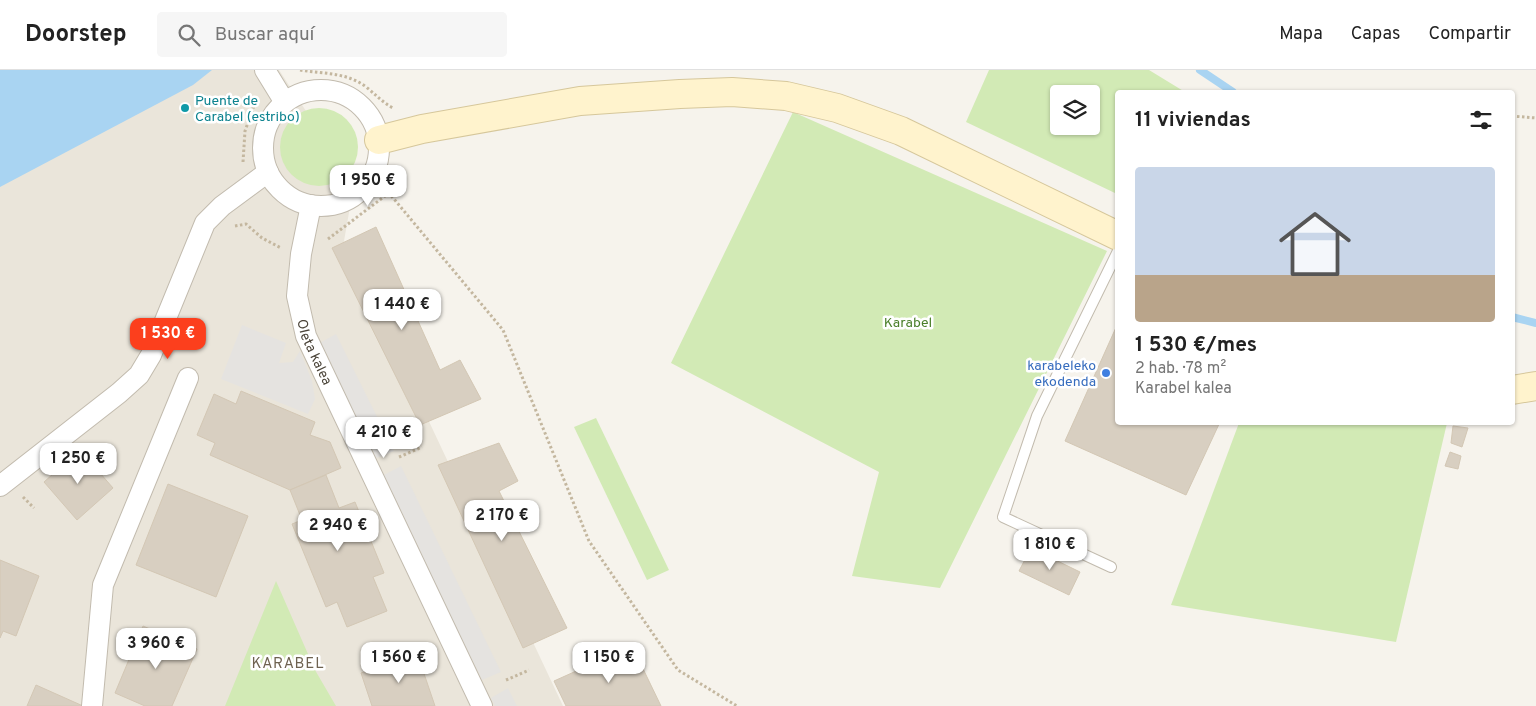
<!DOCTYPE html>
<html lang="es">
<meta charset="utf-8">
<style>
body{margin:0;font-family:Overpass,sans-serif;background:#f6f6f6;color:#222;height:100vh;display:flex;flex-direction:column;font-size:19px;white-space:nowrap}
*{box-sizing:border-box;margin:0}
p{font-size:16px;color:#767676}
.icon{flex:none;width:28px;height:28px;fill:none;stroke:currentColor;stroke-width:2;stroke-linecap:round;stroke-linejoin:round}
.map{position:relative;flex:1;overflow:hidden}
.drawer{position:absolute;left:1115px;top:20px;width:400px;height:335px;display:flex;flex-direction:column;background:#fff;border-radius:5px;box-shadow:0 1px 4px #0004}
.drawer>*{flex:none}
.buttons{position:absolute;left:1050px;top:15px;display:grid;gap:10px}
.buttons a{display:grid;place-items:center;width:50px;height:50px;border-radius:5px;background:#fff;box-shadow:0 1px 4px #0004;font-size:25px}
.price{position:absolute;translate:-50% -42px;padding:0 11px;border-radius:10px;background:#fff;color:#222;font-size:16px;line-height:32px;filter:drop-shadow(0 1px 2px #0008)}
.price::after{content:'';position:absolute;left:50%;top:30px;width:15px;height:11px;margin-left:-8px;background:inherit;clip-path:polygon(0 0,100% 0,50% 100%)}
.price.current{background:#fc3f1d;color:#fff}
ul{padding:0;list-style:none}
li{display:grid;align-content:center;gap:10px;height:265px;padding:0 20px}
li span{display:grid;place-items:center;height:155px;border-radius:5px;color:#555}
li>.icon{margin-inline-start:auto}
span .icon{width:90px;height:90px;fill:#fffc;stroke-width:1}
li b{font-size:21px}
h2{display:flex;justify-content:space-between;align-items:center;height:60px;padding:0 20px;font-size:21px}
header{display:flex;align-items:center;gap:30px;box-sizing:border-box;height:70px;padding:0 25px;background:#fff;border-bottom:1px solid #e0e0e0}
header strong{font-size:24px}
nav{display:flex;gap:28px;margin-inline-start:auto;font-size:18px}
.search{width:350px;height:45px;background:#f6f6f6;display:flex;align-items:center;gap:12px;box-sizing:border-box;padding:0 18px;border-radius:5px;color:#767676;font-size:19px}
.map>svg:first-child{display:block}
.residential{fill:#eae5da}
.green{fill:#d2eab5;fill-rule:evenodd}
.parking{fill:#e5e3e0}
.water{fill:#a9d4f2}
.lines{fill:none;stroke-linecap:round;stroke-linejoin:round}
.stream{stroke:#a9d4f2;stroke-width:8}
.building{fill:#d8cfc1;stroke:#d3c7b4}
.lane-casing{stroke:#c2bbae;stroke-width:12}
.street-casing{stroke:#c2bbae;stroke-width:22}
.secondary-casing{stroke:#d6c79b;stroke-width:30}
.path{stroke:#c4b79f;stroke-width:3;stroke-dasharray:2.5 2.5;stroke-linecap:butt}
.lane{stroke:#fff;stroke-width:10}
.street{stroke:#fff;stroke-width:20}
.secondary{stroke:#fff3cd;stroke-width:28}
.culture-dot{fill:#0f9aa8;stroke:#fff;stroke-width:2}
.shop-dot{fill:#3f7fe0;stroke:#fff;stroke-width:2}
.labels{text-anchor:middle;stroke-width:5;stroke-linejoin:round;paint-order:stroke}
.culture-label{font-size:14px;fill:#0d838f;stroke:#fff;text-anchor:start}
.park-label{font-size:14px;fill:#4a7f2a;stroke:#fff}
.street-label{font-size:14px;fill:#4b4439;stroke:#fff}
.shop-label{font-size:14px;fill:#366cbe;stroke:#fff;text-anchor:end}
.neighbourhood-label{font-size:15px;letter-spacing:1px;fill:#6e6250;stroke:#fff}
</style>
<header>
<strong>Doorstep</strong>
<div class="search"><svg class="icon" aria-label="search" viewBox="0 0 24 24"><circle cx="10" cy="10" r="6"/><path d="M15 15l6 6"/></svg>Buscar aquí</div>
<nav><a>Mapa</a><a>Capas</a><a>Compartir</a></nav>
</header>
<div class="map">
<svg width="1536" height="636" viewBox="0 0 1536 636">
<rect width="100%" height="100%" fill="#f6f3ec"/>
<!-- residential -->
<path class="residential" d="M0 0H279L354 114 344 171 563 636H0Z"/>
<!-- green -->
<g class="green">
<path d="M989 0H1149L1185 22H1118L1117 124 966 52ZM1059 24H1091V56H1059Z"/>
<circle cx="319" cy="77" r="39"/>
<path d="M793 42 1107 181 940 518 852 506 879 402 671 293Z"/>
<path d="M596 348 669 500 647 510 574 357Z"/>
<path d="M1239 353H1447L1396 572 1171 535Z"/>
<path d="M276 511 315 600 336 636H225Z"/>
</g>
<!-- parking -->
<g class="parking">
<path d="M242 255 286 273 279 293 293 292 300 281 312 311 315 329 308 344 221 309Z"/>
<path d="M336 264 394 381 376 388 318 274Z"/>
<path d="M401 396 501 602 482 610 382 406Z"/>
<path d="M508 618 517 636H495L491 628Z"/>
</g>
<!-- water -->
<path class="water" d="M0 0H212L193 15 0 117Z"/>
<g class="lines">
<!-- stream -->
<g class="stream">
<path d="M1200 0 1233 22"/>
<path d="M1512 247 1536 253"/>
</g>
</g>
<!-- building -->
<g class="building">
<path d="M376 157 440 300 460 290 481 329 420 355 332 178Z"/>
<path d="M1118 253V352H1220L1186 425 1065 371Z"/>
<path d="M241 321 315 352 310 365 330 372 341 398 290 420 210 385 215 373 197 365 214 324 236 334Z"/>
<path d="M1453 356 1468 358 1462 377 1451 373Z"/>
<path d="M499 373 518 411 499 421 567 558 523 578 438 395Z"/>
<path d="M80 380 113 418 77 450 44 412Z"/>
<path d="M1450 382 1461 386 1458 399 1445 396Z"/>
<path d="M326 405 339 438 355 432 384 503 373 507 387 541 347 557 337 532 326 537 292 454 302 450 290 420Z"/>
<path d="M168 414 248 446 216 527 136 495Z"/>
<path d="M1031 478 1080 502 1069 525 1019 501Z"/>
<path d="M0 490 39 506 16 566 3 561 0 568Z"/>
<path d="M143 556 197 579 172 636H145L115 623Z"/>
<path d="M632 576 661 636H566L554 611Z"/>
<path d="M417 583 435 636H372L361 603Z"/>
<path d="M36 615 83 636H27Z"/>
</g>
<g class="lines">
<defs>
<path id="lane" d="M1111 497 1003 447 1037 346 1118 181"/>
<g id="street">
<path d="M265 0 284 31"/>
<circle cx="321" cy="78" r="58"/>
<path id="s1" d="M311 135 301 184 297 226 306 266 482 636"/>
<path d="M0 416 119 323 139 305 151 285 205 153 222 136 268 102"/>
<path d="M92 636 103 515 188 308"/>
</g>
<g id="secondary">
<path d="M379 70 422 59 580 31 680 24 732 22 786 26 837 38 901 61 1118 166"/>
<path d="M1512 320 1536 316"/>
</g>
</defs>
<!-- lane casing -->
<use href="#lane" class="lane-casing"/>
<!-- street casing -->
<use href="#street" class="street-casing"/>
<!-- secondary casing -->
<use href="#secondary" class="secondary-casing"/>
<!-- path -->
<g class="path">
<path d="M300 0C323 4 345 2 365 16 375 24 382 32 393 38"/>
<path d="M1512 46 1536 48"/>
<path d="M243 92 245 61 256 30"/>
<path d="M235 156 246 154 262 168 281 178"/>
<path d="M328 169 389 123 503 260 589 471 678 600 737 636"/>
<path d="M399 387 422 377"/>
<path d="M23 427 34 438"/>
<path d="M506 610 529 600"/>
</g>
<!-- lane -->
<use href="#lane" class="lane"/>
<!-- street -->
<use href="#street" class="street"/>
<!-- secondary -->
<use href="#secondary" class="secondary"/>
</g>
<!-- markers -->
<circle class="culture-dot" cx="185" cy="38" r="5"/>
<circle class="shop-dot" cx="1106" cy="303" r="5"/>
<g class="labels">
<!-- culture labels -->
<g class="culture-label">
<text x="195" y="35">Puente de<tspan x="195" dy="16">Carabel (estribo)</tspan></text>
</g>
<!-- park labels -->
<g class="park-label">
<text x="908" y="257">Karabel</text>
</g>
<!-- street labels -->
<g class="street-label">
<text dy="5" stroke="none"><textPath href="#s1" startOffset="151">Oleta kalea</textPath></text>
</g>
<!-- shop labels -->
<g class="shop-label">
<text x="1096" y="300">karabeleko<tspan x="1096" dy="16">ekodenda</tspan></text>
</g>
<!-- neighbourhood labels -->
<g class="neighbourhood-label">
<text x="288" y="598">KARABEL</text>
</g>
</g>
</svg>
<div class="buttons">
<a><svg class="icon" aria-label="layers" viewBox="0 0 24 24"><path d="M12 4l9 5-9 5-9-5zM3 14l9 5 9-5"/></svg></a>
</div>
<b class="price" style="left:368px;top:137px">1 950 €</b>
<b class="price" style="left:402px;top:261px">1 440 €</b>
<b class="price current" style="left:168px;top:290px">1 530 €</b>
<b class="price" style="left:384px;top:389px">4 210 €</b>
<b class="price" style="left:78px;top:415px">1 250 €</b>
<b class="price" style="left:502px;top:472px">2 170 €</b>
<b class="price" style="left:338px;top:482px">2 940 €</b>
<b class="price" style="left:1050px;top:501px">1 810 €</b>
<b class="price" style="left:156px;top:600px">3 960 €</b>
<b class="price" style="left:399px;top:614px">1 560 €</b>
<b class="price" style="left:609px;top:614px">1 150 €</b>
<section class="drawer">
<h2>11 viviendas<svg class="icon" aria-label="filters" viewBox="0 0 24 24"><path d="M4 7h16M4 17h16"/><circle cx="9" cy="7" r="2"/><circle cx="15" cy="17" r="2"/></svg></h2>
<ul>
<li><span style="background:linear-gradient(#c9d6e8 70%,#b9a48a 0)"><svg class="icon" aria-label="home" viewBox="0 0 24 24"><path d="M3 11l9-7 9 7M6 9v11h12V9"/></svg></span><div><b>1 530 €/mes</b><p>2 hab. · 78 m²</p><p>Karabel kalea</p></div></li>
</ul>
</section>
</div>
